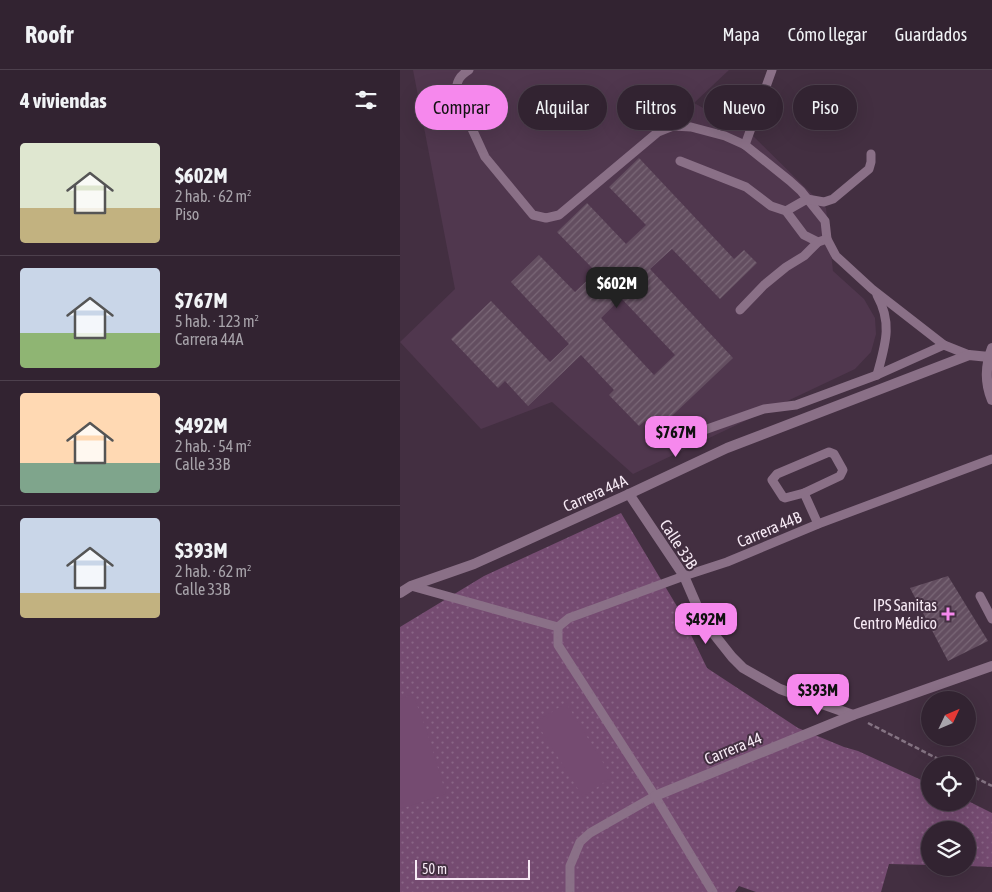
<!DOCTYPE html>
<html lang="es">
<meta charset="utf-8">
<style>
body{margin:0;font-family:"Asap Condensed",sans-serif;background:#3a2b39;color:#f1f3f6;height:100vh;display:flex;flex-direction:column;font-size:19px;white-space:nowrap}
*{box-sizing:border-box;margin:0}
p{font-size:16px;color:#a8a4ab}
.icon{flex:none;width:28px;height:28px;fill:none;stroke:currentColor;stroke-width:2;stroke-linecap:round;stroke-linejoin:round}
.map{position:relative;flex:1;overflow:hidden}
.sheet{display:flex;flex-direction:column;background:#322331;width:400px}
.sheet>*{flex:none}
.hud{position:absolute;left:15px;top:15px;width:475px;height:45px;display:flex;gap:10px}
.needle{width:32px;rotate:46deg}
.fabs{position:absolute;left:521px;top:621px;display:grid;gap:10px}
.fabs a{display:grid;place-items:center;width:55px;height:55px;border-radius:50%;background:#322331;box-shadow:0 5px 20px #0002,0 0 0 1px #4d404d;font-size:25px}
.scale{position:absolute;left:15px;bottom:12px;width:115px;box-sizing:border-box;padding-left:5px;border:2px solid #f7eaf5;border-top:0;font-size:14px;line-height:18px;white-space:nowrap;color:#f7eaf5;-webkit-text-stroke:4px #432f41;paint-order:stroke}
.price{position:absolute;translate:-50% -42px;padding:0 11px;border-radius:10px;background:#f688ed;color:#111;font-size:16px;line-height:32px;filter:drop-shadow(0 1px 2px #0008)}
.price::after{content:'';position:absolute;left:50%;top:30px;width:15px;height:11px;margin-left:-8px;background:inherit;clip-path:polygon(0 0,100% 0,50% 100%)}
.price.active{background:#222;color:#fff}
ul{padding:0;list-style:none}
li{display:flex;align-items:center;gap:15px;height:125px;padding:0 20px}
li+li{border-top:1px solid #4d404d}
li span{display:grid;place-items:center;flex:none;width:140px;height:100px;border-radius:5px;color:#555}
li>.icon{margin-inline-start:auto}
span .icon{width:60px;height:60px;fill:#fffc;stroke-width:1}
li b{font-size:21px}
h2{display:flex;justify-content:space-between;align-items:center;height:60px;padding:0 20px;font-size:21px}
.pill{padding:0 18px;border-radius:22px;background:#322331;box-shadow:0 5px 20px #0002,0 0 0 1px #4d404d;font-size:18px;line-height:45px}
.pill.active{background:#f688ed;color:#111}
header{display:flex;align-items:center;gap:30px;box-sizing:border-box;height:70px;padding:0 25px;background:#322331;border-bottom:1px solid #4d404d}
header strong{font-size:24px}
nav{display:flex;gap:28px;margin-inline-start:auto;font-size:18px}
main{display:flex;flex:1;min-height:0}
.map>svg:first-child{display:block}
.built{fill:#50374e}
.park{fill:url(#park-dots)}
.garden{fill:#754b71}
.building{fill:url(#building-hatch);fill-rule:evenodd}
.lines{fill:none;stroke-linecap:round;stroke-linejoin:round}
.path{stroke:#857483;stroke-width:2.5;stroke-dasharray:5 2.5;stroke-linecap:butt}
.service{stroke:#8a7087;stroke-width:9}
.minor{stroke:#8a7087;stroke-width:10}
.tertiary{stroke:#8a7087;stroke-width:10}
.poi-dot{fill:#f688ed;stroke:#432f41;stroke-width:2}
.labels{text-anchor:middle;stroke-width:4;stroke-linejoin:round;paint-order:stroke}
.street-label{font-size:16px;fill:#f7eaf5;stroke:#432f41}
.poi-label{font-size:16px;fill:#f7eaf5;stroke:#432f41;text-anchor:end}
</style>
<header>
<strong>Roofr</strong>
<nav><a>Mapa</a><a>Cómo llegar</a><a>Guardados</a></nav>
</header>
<main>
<section class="sheet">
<h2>4 viviendas<svg class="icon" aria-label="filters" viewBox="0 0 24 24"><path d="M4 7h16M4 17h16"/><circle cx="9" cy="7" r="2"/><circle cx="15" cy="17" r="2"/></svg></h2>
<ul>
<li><span style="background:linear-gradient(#dfe7d0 65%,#c2b280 0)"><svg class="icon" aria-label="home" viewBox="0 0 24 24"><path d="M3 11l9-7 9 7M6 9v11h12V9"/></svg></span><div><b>$602M</b><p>2 hab. · 62 m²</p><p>Piso</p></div></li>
<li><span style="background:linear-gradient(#c9d6e8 65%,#8fb573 0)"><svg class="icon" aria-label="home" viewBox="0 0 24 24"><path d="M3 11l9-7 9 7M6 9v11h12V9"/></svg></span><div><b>$767M</b><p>5 hab. · 123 m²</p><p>Carrera 44A</p></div></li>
<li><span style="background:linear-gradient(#ffd9b3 70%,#7fa58c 0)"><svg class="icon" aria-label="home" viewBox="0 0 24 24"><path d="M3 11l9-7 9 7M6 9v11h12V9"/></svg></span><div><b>$492M</b><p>2 hab. · 54 m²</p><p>Calle 33B</p></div></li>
<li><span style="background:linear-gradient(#c9d6e8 75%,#c2b280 0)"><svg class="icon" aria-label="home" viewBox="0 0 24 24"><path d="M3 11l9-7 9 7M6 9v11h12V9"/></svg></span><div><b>$393M</b><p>2 hab. · 62 m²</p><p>Calle 33B</p></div></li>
</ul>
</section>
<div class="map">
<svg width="592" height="822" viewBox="0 0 592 822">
<defs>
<pattern id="park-dots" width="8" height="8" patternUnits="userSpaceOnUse" patternTransform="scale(1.25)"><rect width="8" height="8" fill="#754b71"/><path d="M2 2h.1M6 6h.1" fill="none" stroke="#896586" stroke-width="1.8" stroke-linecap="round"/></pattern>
<pattern id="building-hatch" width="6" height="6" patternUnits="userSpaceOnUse" patternTransform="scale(1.25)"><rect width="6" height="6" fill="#634e60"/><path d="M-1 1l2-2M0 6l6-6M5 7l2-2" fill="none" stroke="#7a6877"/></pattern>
</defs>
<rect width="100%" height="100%" fill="#432f41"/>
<!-- built -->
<path class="built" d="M13 0H329L294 33 351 64 426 138 433 201 464 229 475 248 476 264 471 282 455 299 233 404 152 332 81 359 0 272 55 219Z"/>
<!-- park -->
<path class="park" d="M221 443 278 538 307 598 398 658 444 677 458 681 530 714V732L568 731 592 743V797L568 796V760H530V795L489 794 481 822H356L339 816 335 822H0V557L84 506Z"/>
<!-- garden -->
<g class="garden">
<path d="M13 624 27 662 46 724 0 739V629Z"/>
<path d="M166 633 212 707 183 727 136 652Z"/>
</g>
<!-- building -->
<g class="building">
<path d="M239 88 334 189 344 180 357 193 320 229 272 179 250 199 333 288 255 362 245 351 239 356 209 325 214 320 181 285 128 336 105 311 98 318 51 269 91 231 150 292 169 274 111 212 139 185 175 222 196 202 157 162 187 133 226 174 246 155 209 117ZM221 228 275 285 254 305 201 248Z"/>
<path d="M548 506 588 571 548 591 510 518Z"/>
</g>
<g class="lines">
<!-- path -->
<g class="path">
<path d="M468 653 550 695"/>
<path d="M568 704 592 716"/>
</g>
<!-- service -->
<g class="service">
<path d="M69 0C59 6 56 12 56 24L85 87 133 145 146 148 159 145 258 62 273 56 291 57 325 66 345 75 390 111 401 121 425 151 427 169 436 186 472 219 544 275 569 285"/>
<path d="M345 75 372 0"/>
<path d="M280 91 346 117 371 136 386 141 404 165 418 172 427 169"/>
<path d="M386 141 407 129 424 132 433 129 469 99 471 92V84"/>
<path d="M340 240 364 215 386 197 404 186 418 172"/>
<path d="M477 305C485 275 493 254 477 225"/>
<path d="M290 365 364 339 396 335 477 305 544 275"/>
<path d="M429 382 434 384 443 400 440 406 404 423 385 428 383 427 372 410 377 404Z"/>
<path d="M404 423 418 454"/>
<path d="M11 516 158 557V575L255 726 313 822"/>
<path d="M580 526 592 549"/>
<path d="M158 557 169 548 284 506 327 492 418 454 592 389"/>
<path d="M170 822V796L180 772 190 763 255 726"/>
</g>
<!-- minor -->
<g class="minor">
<path d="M229 424 284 506 300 543 309 558 332 587 343 598 380 619 453 645"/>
<path d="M0 523 11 516 74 494 229 424 327 378 569 285 589 287"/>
<path d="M255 726 453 645 592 596"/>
</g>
<!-- tertiary -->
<path class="tertiary" d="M592 278C585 296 585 313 592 330"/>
</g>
<!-- markers -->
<path class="poi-dot" d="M545.5 536.5h5v5h5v5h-5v5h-5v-5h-5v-5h5z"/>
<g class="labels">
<!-- street labels -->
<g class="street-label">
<text transform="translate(195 423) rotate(-24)" y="6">Carrera 44A</text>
<text transform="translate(369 459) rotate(-23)" y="6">Carrera 44B</text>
<text transform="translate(279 474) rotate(57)" y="6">Calle 33B</text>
<text transform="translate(333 678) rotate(-22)" y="6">Carrera 44</text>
</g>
<!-- poi labels -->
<g class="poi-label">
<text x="537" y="541">IPS Sanitas<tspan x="537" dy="18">Centro Médico</tspan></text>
</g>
</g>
</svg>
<div class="fabs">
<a><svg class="needle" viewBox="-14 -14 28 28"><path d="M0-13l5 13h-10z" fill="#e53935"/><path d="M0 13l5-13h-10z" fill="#a8a4ab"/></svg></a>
<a><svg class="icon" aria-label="locate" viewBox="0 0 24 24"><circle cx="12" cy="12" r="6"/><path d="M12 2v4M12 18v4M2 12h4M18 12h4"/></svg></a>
<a><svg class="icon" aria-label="layers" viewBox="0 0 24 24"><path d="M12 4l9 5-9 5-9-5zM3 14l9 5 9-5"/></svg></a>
</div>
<div class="scale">50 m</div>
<b class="price active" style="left:217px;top:239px">$602M</b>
<b class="price" style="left:276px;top:388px">$767M</b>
<b class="price" style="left:306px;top:575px">$492M</b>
<b class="price" style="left:418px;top:646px">$393M</b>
<div class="hud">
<a class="pill active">Comprar</a>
<a class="pill">Alquilar</a>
<a class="pill">Filtros</a>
<a class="pill">Nuevo</a>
<a class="pill">Piso</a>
</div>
</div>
</main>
